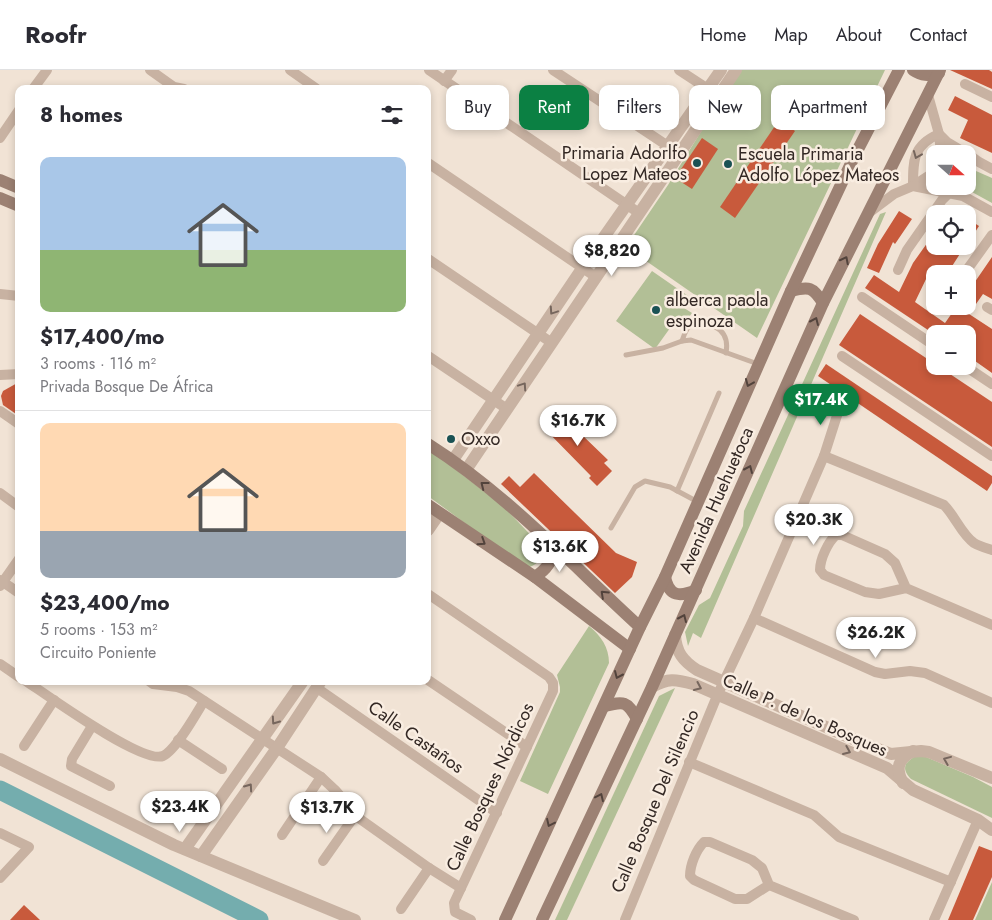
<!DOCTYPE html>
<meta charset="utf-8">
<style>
body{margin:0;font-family:Jost,sans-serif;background:#f2f2f3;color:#2b2b33;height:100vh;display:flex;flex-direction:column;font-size:19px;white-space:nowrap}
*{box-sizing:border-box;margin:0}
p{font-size:16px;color:#7c7c81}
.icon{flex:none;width:28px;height:28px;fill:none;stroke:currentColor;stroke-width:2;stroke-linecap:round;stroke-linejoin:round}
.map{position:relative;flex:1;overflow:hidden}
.details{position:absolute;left:15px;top:15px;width:416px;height:600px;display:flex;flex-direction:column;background:#fff;border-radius:10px;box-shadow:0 2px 8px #0003}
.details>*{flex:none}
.top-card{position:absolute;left:446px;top:15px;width:470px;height:45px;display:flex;gap:10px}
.needle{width:32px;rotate:111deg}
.controls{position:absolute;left:926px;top:75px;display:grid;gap:10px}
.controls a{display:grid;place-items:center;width:50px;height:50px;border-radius:10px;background:#fff;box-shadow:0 2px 8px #0003;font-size:25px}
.price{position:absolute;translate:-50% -42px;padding:0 11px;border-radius:18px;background:#fff;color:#222;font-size:16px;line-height:32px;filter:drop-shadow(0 1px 2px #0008)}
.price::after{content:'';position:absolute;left:50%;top:30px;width:15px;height:11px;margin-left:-8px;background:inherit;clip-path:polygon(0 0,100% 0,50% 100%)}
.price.active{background:#0b8043;color:#fff}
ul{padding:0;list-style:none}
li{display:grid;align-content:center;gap:10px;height:265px;padding:0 25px}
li+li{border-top:1px solid #e1e1e2}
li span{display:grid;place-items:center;height:155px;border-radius:10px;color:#555}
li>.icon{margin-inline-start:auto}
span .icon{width:90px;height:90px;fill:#fffc;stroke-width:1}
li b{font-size:21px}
h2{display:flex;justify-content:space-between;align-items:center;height:60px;padding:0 25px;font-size:21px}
.chip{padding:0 18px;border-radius:10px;background:#fff;box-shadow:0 2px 8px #0003;font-size:18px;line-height:45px}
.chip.active{background:#0b8043;color:#fff}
header{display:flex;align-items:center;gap:30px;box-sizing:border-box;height:70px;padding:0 25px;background:#fff;border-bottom:1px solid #e1e1e2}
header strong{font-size:24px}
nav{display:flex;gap:28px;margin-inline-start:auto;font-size:18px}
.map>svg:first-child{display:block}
.green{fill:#b2bf96}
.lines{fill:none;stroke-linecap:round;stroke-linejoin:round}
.river{stroke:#74adae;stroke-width:19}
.building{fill:#c85a3c}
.service{stroke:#c8b2a2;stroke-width:5}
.minor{stroke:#c8b2a2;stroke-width:10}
.tertiary{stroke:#c8b2a2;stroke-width:12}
.secondary{stroke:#9c8173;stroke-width:12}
.oneway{stroke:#76665d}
.oneway2{stroke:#52433c}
.poi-dot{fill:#1a5254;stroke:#f9ede1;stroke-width:2}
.labels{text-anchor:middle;stroke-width:5;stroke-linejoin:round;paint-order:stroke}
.poi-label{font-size:18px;fill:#332824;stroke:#f9ede1;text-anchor:start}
.street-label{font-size:18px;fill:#332824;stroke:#f9ede1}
</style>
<header>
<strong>Roofr</strong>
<nav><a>Home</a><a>Map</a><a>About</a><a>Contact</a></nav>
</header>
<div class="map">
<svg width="992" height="850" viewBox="0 0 992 850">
<rect width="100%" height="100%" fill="#f1e3d5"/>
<!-- green -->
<g class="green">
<path d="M739 0H885L757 268 626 177 668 115Z"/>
<path d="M968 100 976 101 992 108V133L961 116H968Z"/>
<path d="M886 142 701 568 693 563 688 576 685 562 699 535 710 528 743 456 744 441 880 144Z"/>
<path d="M652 201 691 228 684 238 692 243 685 252 678 247 655 279 616 251Z"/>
<path d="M428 378 504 437 544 479C541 489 537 496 526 498L428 426Z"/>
<path d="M589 556C601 566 609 577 609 593L548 724 520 711 560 622V617L557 605Z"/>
<path d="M675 618 567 850H555L659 626Z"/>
<path d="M919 684 973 707 992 717V748L911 709C899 696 907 691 919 684Z"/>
<path d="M992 812V850H975Z"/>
</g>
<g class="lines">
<!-- river -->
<path class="river" d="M0 720 259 850"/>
</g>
<!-- building -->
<g class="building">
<path d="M950 0H989L992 2V19Z"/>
<path d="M955 26 992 45V83L960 68 968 50 948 40Z"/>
<path d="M779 50 795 61 735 148 720 137Z"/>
<path d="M702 68 718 79 692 119 675 108Z"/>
<path d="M899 141 912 149 895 174 893 172 879 203 867 198 878 174Z"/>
<path d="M968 149 979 156 968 173Z"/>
<path d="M935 162V176H965L947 204H935V212L927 207 915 232 945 253 957 236H968V222L992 187V229L983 224 969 244 992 259V303L968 286V264H934L865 218 874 205 899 222 913 193Z"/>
<path d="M860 244 935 294V296H938L992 332V377L839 275Z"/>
<path d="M826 294 992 406V413L987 421 818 306Z"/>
<path d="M19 312V346L3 335 1 326 3 321Z"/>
<path d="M554 338 608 390 604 393 612 401 597 416 589 408 591 406 542 356Z"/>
<path d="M534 403 616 483 637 492 632 507 615 523 501 414 509 406 520 417Z"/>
<path d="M979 776 992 781V807L973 850H948Z"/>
<path d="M24 835 40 850H10Z"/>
</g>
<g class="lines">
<!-- service -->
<g class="service">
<path d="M682 271C685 261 688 256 696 250 716 255 730 261 726 283"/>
<path d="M626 285 663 278 682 271 691 270 758 294"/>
<path d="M677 421 719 323"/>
<path d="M611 458 635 417 645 411 670 417 698 432"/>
</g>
<!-- minor -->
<g class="minor">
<path d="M150 0 174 17 184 19"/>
<path d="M290 0 317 19"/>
<path d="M429 0 639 143"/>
<path d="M553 0 680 84"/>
<path d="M679 0 714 23"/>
<path d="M444 11 452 0"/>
<path d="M965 14 992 27"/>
<path d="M33 19 47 0"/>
<path d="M928 25 939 64 947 72 967 84"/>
<path d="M0 68 19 40"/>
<path d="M968 84 979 92 992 99"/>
<path d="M428 93 596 207"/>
<path d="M913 116C913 90 913 75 939 64L941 84"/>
<path d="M913 116 930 105H935"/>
<path d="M870 142 894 124 913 116 963 126 992 142"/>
<path d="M428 189 552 273"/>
<path d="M898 200 907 180 942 130 948 124"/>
<path d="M964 204 992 165"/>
<path d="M0 224 19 226"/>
<path d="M862 227 935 276"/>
<path d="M987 237 992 240"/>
<path d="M428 286 507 339"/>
<path d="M842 286 992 386"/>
<path d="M965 296 992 314"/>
<path d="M0 305 19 304"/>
<path d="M0 341 19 354"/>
<path d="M824 386 944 435C955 446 962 465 974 473 979 476 986 478 992 480"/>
<path d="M0 423 19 437"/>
<path d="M0 510 19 523"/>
<path d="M0 516 19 489"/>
<path d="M906 518 895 493 885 484 842 465H836C828 472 820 489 820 500L824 505 865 522 879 524 906 518 992 555"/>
<path d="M428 524 549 607 553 613V621L454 833 455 842 471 850"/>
<path d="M754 548 875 602 885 604 910 601 925 603 992 633"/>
<path d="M0 594 19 607"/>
<path d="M428 610 527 677"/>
<path d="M26 611C47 625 142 694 163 686 176 680 196 644 204 631"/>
<path d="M149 611 153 614 177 617 189 621 321 707 336 721 360 749 429 798 461 818"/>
<path d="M317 618 497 743"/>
<path d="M92 656 72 689 71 696 110 716"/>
<path d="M178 670 222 699"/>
<path d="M24 676 54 630"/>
<path d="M689 692 814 745 839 767 951 812"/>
<path d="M0 763 29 777 0 808"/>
<path d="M282 765 321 707"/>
<path d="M323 791 356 744"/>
<path d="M769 815 747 829H735L694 810 690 806C690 795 696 780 704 772H710L752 790 762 798 769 815 854 850"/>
<path d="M401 839 429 798"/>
<path d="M625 850 717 626 754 548 824 386 841 333"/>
<path d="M934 850 978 750"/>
</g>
<!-- tertiary -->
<g class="tertiary">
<path d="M453 390 583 197 721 0"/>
<path d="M466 400 736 0"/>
<path d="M428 460 439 444"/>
<path d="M675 565C676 582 683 591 697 600L860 672 891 684 921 681 929 682 992 708"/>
<path d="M652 617C668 608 675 609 693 614L887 698 913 720 978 750 992 760"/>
<path d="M0 689 174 775 355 850"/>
<path d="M903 713C895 698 898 689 913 681"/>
<path d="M185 779 303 611"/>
<path d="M201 786 277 678 321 611"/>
</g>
<!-- secondary -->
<g class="secondary">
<path d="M913 0C922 6 928 6 939 3"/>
<path d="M0 110 19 118"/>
<path d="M0 128 19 136"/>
<path d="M791 221C809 216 813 217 823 233"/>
<path d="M428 374C507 424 571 494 640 557"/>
<path d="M428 435 535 507 630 579"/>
<path d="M535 507C547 499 552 491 555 478"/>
<path d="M665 507C669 527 680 527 696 520"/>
<path d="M605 636C624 631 627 631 637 649"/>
<path d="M505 850 640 557 665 507 791 221 853 89 899 0"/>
<path d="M542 850 652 617 823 233 940 0"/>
</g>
</g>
<!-- one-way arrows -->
<defs><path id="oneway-chevron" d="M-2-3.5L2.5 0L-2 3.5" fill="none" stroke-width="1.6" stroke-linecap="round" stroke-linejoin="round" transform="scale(1.25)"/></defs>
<g class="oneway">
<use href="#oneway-chevron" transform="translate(917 85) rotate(112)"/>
<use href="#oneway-chevron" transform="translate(553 241) rotate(124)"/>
<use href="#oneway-chevron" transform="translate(523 316) rotate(-56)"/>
<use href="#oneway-chevron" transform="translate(698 617) rotate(24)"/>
<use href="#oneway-chevron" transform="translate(275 651) rotate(125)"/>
<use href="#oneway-chevron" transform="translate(847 681) rotate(23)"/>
<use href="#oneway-chevron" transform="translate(947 690) rotate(-158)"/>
<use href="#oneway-chevron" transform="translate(249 717) rotate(-55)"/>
</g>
<g class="oneway2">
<use href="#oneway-chevron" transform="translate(845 190) rotate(-63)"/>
<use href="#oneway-chevron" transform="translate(815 251) rotate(-66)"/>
<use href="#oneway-chevron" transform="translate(749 313) rotate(113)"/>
<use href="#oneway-chevron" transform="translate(749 399) rotate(-66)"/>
<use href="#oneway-chevron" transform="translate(484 415) rotate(-142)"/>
<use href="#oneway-chevron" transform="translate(482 472) rotate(33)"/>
<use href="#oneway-chevron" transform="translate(604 524) rotate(-137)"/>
<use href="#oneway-chevron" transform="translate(683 548) rotate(-66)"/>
<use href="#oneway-chevron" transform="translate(618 605) rotate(114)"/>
<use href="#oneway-chevron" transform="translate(600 727) rotate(-65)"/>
<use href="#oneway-chevron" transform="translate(550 753) rotate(115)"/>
</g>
<!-- markers -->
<g class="poi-dot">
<circle cx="697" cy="93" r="5"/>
<circle cx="728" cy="94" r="5"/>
<circle cx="656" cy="240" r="5"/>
<circle cx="451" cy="369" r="5"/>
</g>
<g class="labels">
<!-- poi labels -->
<g class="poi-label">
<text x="687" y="89" text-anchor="end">Primaria Adorlfo<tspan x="687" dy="21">Lopez Mateos</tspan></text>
<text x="738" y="90">Escuela Primaria<tspan x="738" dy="21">Adolfo López Mateos</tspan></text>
<text x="666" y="236">alberca paola<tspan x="666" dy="21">espinoza</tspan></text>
<text x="461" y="375">Oxxo</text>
</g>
<!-- street labels -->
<g class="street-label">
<text transform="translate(716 430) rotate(-66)" y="6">Avenida Huehuetoca</text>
<text transform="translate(805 645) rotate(24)" y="6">Calle P. de los Bosques</text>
<text transform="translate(416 667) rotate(35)" y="6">Calle Castaños</text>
<text transform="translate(490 717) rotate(-65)" y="6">Calle Bosques Nórdicos</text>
<text transform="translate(655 731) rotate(-67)" y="6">Calle Bosque Del Silencio</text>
</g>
</g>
</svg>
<div class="controls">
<a><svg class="needle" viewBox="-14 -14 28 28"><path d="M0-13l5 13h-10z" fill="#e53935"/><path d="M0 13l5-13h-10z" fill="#7c7c81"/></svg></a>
<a><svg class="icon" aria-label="locate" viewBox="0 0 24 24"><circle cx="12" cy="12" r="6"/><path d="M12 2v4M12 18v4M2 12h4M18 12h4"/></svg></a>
<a>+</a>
<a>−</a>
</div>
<b class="price" style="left:612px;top:207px">$8,820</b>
<b class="price active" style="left:821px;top:356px">$17.4K</b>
<b class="price" style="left:578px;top:377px">$16.7K</b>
<b class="price" style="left:814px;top:476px">$20.3K</b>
<b class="price" style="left:560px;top:503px">$13.6K</b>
<b class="price" style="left:876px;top:589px">$26.2K</b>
<b class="price" style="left:180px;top:763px">$23.4K</b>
<b class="price" style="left:327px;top:764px">$13.7K</b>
<div class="top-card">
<a class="chip">Buy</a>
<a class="chip active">Rent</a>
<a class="chip">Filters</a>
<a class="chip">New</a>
<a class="chip">Apartment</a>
</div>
<section class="details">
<h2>8 homes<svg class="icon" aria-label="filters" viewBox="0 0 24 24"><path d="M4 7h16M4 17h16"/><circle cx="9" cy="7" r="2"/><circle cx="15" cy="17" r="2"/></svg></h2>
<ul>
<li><span style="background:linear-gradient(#a9c7e8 60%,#8fb573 0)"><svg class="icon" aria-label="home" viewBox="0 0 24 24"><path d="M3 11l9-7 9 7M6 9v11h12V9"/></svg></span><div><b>$17,400/mo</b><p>3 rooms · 116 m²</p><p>Privada Bosque De África</p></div></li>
<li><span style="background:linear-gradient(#ffd9b3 70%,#9aa5b1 0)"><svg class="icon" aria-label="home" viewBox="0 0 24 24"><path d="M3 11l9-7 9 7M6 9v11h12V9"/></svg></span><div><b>$23,400/mo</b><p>5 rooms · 153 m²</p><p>Circuito Poniente</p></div></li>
</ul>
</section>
</div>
